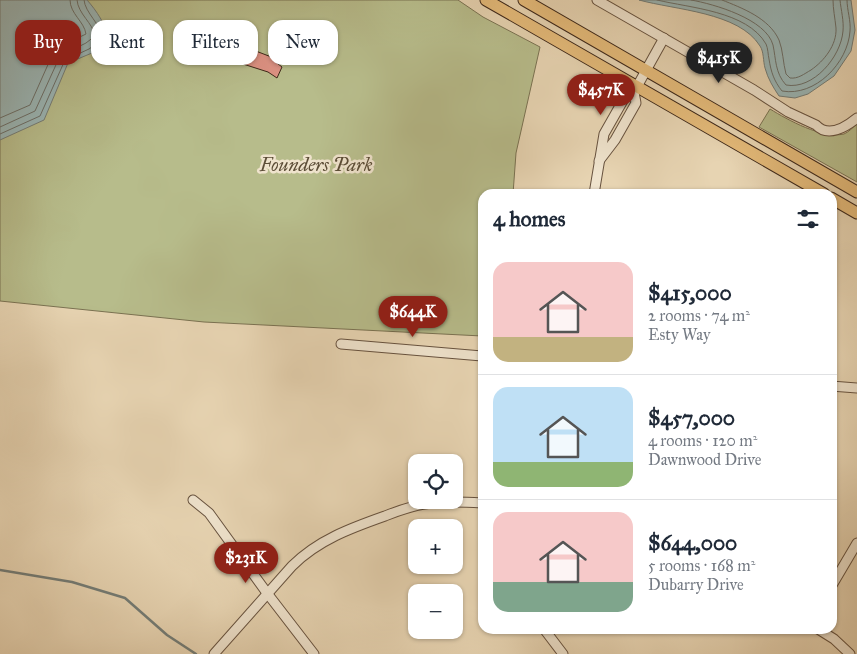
<!DOCTYPE html>
<meta charset="utf-8">
<style>
body{margin:0;font-family:"IM FELL Great Primer",serif;background:#f6f6f7;color:#1f2937;height:100vh;display:flex;flex-direction:column;font-size:19px;white-space:nowrap}
*{box-sizing:border-box;margin:0}
p{font-size:16px;color:#747a83}
.icon{flex:none;width:28px;height:28px;fill:none;stroke:currentColor;stroke-width:2;stroke-linecap:round;stroke-linejoin:round}
.map{position:relative;flex:1;overflow:hidden}
.side{position:absolute;left:478px;top:189px;width:359px;height:445px;display:flex;flex-direction:column;background:#fff;border-radius:15px;box-shadow:0 1px 4px #0004}
.side>*{flex:none}
.hud{position:absolute;left:15px;top:20px;width:388px;height:45px;display:flex;gap:10px}
.fabs{position:absolute;left:408px;top:454px;display:grid;gap:10px}
.fabs a{display:grid;place-items:center;width:55px;height:55px;border-radius:10px;background:#fff;box-shadow:0 1px 4px #0004;font-size:25px}
.price{position:absolute;translate:-50% -42px;padding:0 11px;border-radius:18px;background:#8f2418;color:#fff;font-size:16px;line-height:32px;filter:drop-shadow(0 1px 2px #0008)}
.price::after{content:'';position:absolute;left:50%;top:30px;width:15px;height:11px;margin-left:-8px;background:inherit;clip-path:polygon(0 0,100% 0,50% 100%)}
.price.current{background:#222;color:#fff}
ul{padding:0;list-style:none}
li{display:flex;align-items:center;gap:15px;height:125px;padding:0 15px}
li+li{border-top:1px solid #e0e1e3}
li span{display:grid;place-items:center;flex:none;width:140px;height:100px;border-radius:15px;color:#555}
li>.icon{margin-inline-start:auto}
span .icon{width:60px;height:60px;fill:#fffc;stroke-width:1}
li b{font-size:21px}
h2{display:flex;justify-content:space-between;align-items:center;height:60px;padding:0 15px;font-size:21px}
.tag{padding:0 18px;border-radius:15px;background:#fff;box-shadow:0 1px 4px #0004;font-size:18px;line-height:45px}
.tag.current{background:#8f2418;color:#fff}
.map>svg:first-child{display:block}
.green{fill:#b7bc8b;stroke:#7a7252}
.water{fill:#9ab6b6;stroke:#747d77}
.lines{fill:none;stroke-linecap:round;stroke-linejoin:round}
.shore{stroke:#6b6e68;stroke-width:1}
.stream{stroke:#747d77;stroke-width:2.5}
.building{fill:#dc9183;stroke:#3c2719}
.minor-casing{stroke:#67523f;stroke-width:11}
.major-casing{stroke:#3c2719;stroke-width:13}
.minor{stroke:#efe3cd;stroke-width:9}
.major{stroke:#e4ba79;stroke-width:11}
.labels{text-anchor:middle;stroke-width:5;stroke-linejoin:round;paint-order:stroke}
.park-label{font-size:19px;font-style:italic;fill:#5b4c36;stroke:#efe3cd}
</style>
<div class="map">
<svg width="857" height="654" viewBox="0 0 857 654">
<rect width="100%" height="100%" fill="#e7d4b2"/>
<filter id="stains"><feTurbulence type="fractalNoise" baseFrequency=".004" numOctaves="4"/><feColorMatrix values="0 0 0 0 .2 0 0 0 0 .09 0 0 0 0 .02 0 0 0 .5 -.17"/></filter>
<radialGradient id="worn" r=".72"><stop offset=".6" stop-color="#630" stop-opacity="0"/><stop offset="1" stop-color="#630" stop-opacity=".3"/></radialGradient>
<!-- green -->
<g class="green">
<path d="M0 0H458L483 17 540 47 516 153 513 194H482V336L204 322 0 301Z"/>
<path d="M770 109C788 120 822 139 844 134 849 132 853 127 857 124V182L759 127Z"/>
</g>
<!-- water -->
<g class="water">
<path d="M0 0H87C96 10 108 27 108 41L92 53 68 63 44 120 0 140Z"/>
<path d="M639 0H851L855 30 851 51 834 76 808 94 795 98 779 96C773 87 768 79 765 68 763 61 764 52 760 46 739 12 675 10 639 0Z"/>
</g>
<g class="lines">
<!-- shore -->
<g class="shore">
<path d="M657 0C690 8 747 11 766 44 768 48 768 55 769 59 771 72 774 81 782 91 815 97 848 63 850 31 851 21 847 10 847 0"/>
<path d="M691 0C714 4 766 19 773 45 776 59 775 73 786 85 813 90 841 57 843 31 844 21 841 10 840 0"/>
<path d="M722 0C742 8 769 18 779 40 783 50 783 63 786 74L790 78C798 79 804 74 811 70 824 61 837 45 836 28 835 18 833 9 833 0"/>
<path d="M0 118 30 105 54 51 61 46 86 34C84 21 70 14 70 0"/>
<path d="M0 127 35 111 60 56 86 43 95 36C93 23 78 14 77 0"/>
<path d="M0 134 40 116 65 60 89 49 103 39C101 24 85 13 84 0"/>
</g>
<!-- stream -->
<path class="stream" d="M0 570 72 582 125 598 167 635 196 654"/>
</g>
<!-- building -->
<path class="building" d="M248 48 274 58 273 60 282 67 277 78 268 72 243 64 228 62 230 49 248 52Z"/>
<g class="lines">
<defs>
<g id="minor">
<path d="M597 0 754 90 788 112 816 125C828 138 846 127 857 118"/>
<path d="M599 161 615 140 636 103 634 92"/>
<path d="M594 194 604 134 625 97 634 92 664 38"/>
<path d="M341 344 482 356"/>
<path d="M831 386 857 388"/>
<path d="M193 500 209 513 267 593 314 654"/>
<path d="M831 587 857 543"/>
<path d="M544 629 563 654"/>
<path d="M818 629 834 639 850 654"/>
<path d="M214 654 292 566C318 540 351 528 385 516 400 510 417 504 433 503 449 501 466 502 482 503"/>
</g>
<g id="major">
<path d="M486 0 824 194"/>
<path d="M524 0 857 192"/>
<path d="M831 198 857 213"/>
</g>
</defs>
<!-- minor casing -->
<use href="#minor" class="minor-casing"/>
<!-- major casing -->
<use href="#major" class="major-casing"/>
<!-- minor -->
<use href="#minor" class="minor"/>
<!-- major -->
<use href="#major" class="major"/>
</g>
<g class="labels">
<!-- park labels -->
<g class="park-label">
<text x="316" y="171">Founders Park</text>
</g>
</g>
<rect width="100%" height="100%" filter="url(#stains)"/>
<rect width="100%" height="100%" fill="url(#worn)"/>
</svg>
<div class="fabs">
<a><svg class="icon" aria-label="locate" viewBox="0 0 24 24"><circle cx="12" cy="12" r="6"/><path d="M12 2v4M12 18v4M2 12h4M18 12h4"/></svg></a>
<a>+</a>
<a>−</a>
</div>
<b class="price current" style="left:719px;top:84px">$415K</b>
<b class="price" style="left:601px;top:116px">$457K</b>
<b class="price" style="left:413px;top:338px">$644K</b>
<b class="price" style="left:246px;top:584px">$231K</b>
<div class="hud">
<a class="tag current">Buy</a>
<a class="tag">Rent</a>
<a class="tag">Filters</a>
<a class="tag">New</a>
</div>
<section class="side">
<h2>4 homes<svg class="icon" aria-label="filters" viewBox="0 0 24 24"><path d="M4 7h16M4 17h16"/><circle cx="9" cy="7" r="2"/><circle cx="15" cy="17" r="2"/></svg></h2>
<ul>
<li><span style="background:linear-gradient(#f6c9c9 75%,#c2b280 0)"><svg class="icon" aria-label="home" viewBox="0 0 24 24"><path d="M3 11l9-7 9 7M6 9v11h12V9"/></svg></span><div><b>$415,000</b><p>2 rooms · 74 m²</p><p>Esty Way</p></div></li>
<li><span style="background:linear-gradient(#bfe0f5 75%,#8fb573 0)"><svg class="icon" aria-label="home" viewBox="0 0 24 24"><path d="M3 11l9-7 9 7M6 9v11h12V9"/></svg></span><div><b>$457,000</b><p>4 rooms · 120 m²</p><p>Dawnwood Drive</p></div></li>
<li><span style="background:linear-gradient(#f6c9c9 70%,#7fa58c 0)"><svg class="icon" aria-label="home" viewBox="0 0 24 24"><path d="M3 11l9-7 9 7M6 9v11h12V9"/></svg></span><div><b>$644,000</b><p>5 rooms · 168 m²</p><p>Dubarry Drive</p></div></li>
</ul>
</section>
</div>
